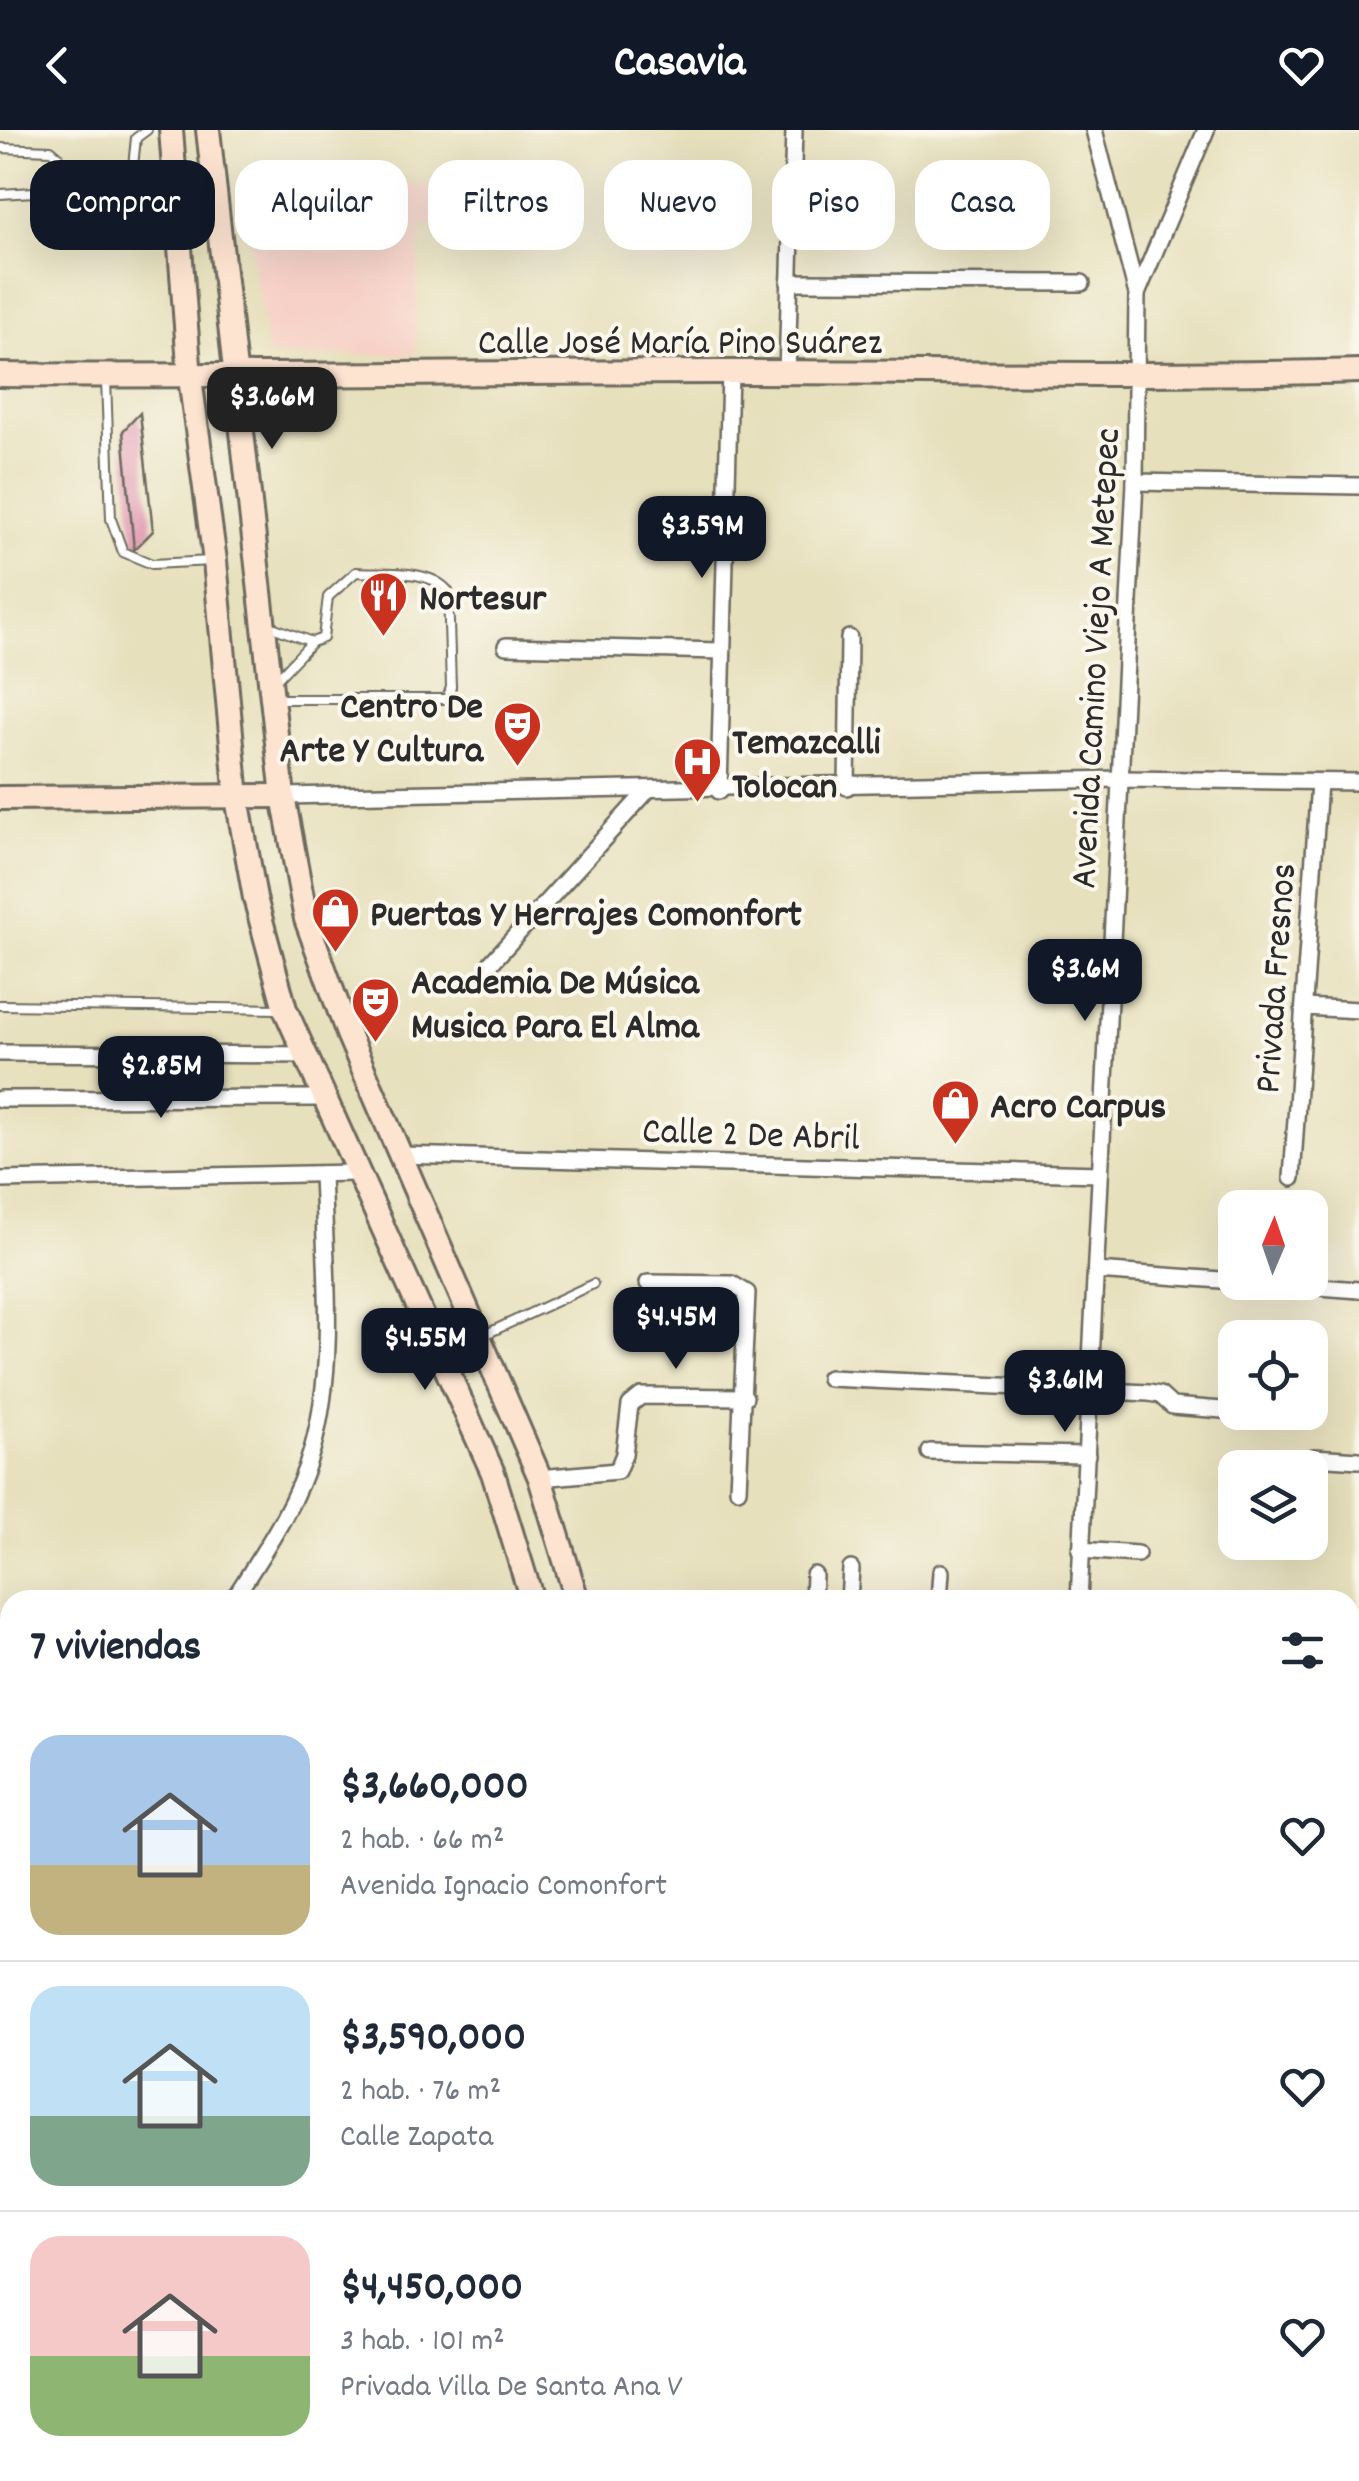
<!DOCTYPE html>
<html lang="es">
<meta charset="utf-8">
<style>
body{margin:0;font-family:Dekko,sans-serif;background:#f6f6f7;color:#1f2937;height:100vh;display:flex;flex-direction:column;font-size:38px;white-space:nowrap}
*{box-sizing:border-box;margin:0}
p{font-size:32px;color:#747a83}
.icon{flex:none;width:55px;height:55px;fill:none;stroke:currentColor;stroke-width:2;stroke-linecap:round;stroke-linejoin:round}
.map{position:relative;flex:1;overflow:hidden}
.drawer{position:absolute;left:0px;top:1460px;width:1360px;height:892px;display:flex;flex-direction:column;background:#fff;border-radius:30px 30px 0 0;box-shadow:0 10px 40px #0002}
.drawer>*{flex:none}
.banner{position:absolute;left:30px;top:30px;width:1300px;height:90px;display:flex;gap:20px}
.needle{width:65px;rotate:2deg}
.tools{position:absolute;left:1218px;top:1060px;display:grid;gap:20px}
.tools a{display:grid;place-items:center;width:110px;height:110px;border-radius:20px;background:#fff;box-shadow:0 10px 40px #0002;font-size:50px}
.price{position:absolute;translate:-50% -85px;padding:0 22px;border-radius:20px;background:#111827;color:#fff;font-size:32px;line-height:65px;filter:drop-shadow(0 2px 5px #0008)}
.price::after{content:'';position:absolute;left:50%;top:60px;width:30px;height:22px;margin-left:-15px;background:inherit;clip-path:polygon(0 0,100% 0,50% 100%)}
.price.on{background:#222;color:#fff}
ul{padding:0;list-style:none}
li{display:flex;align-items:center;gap:30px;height:250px;padding:0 30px}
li+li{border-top:2px solid #e0e1e3}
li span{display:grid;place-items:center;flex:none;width:280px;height:200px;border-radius:30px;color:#555}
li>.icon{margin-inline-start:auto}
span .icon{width:120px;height:120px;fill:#fffc;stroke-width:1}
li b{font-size:42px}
h2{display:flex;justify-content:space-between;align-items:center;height:120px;padding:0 30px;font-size:42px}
.pill{padding:0 35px;border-radius:30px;background:#fff;box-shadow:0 10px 40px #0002;font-size:35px;line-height:90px}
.pill.on{background:#111827;color:#fff}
header{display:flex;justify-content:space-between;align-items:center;height:130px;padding:0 30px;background:#111827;color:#fff;font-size:45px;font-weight:800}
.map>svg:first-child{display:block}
.built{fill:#f7d1c7}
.building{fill:#db8aa8}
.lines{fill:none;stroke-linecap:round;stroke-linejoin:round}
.lane-casing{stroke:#6d6a5e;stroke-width:12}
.street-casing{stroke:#6d6a5e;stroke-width:20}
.secondary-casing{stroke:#6d6a5e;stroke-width:28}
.lane{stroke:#fff;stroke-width:8}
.street{stroke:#fff;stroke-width:15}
.secondary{stroke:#fde4d1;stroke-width:22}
.labels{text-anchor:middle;stroke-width:8;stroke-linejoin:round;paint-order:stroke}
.street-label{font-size:38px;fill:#2b2b2b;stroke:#fbf7ec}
.poi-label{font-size:38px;font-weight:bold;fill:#2b2b2b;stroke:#fbf7ec;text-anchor:start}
</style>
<header><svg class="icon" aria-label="back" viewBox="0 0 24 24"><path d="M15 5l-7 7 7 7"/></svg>Casavia<svg class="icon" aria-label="heart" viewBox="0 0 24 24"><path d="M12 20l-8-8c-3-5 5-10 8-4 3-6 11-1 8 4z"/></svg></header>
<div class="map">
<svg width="1359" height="2351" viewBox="0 0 1359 2351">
<rect width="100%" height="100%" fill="#fbf7ec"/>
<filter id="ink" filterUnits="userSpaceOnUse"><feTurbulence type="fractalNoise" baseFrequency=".01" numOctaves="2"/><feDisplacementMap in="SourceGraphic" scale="20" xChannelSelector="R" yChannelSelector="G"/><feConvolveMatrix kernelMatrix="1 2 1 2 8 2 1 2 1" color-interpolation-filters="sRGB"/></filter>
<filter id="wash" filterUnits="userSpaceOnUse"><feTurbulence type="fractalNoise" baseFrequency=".0048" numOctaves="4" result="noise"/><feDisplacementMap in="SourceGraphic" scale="40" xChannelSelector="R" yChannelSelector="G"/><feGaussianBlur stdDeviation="2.25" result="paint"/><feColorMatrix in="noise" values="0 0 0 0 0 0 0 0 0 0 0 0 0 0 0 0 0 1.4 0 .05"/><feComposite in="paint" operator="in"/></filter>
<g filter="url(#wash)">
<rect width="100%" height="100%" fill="#e7e0bd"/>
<!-- built -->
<path class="built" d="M240 49 488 57V95L420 96 415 224 268 226Z"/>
<g id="blocks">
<!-- building -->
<path class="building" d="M140 283 153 401 134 420 123 301Z"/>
</g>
</g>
<g filter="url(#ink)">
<use href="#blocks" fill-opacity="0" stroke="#6d6a5e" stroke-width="2.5"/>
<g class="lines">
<defs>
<g id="lane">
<path d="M0 18 51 20 58 26 69 60 116 91 148 87 173 92"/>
<path d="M133 36 136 8 147 0"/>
<path d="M0 64 69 60"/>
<path d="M106 250 111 389 123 422 152 434 212 431"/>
<path d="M267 495 312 512 323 508 328 467 356 442C384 444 429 438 448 461L451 557 447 569H275"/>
<path d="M277 549 312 512"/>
<path d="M0 875 281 879"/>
<path d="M484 1205 593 1154"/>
<path d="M0 2007H10"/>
<path d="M240 2351V2342"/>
</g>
<g id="street">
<path d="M1094 0 1137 164"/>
<path d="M789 152 1082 153"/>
<path d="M787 245 794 0"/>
<path d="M1135 352 1359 356"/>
<path d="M506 516 722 521"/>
<path d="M847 657 849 508"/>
<path d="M719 661 730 242"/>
<path d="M283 666 1121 649 1359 652"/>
<path d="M491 833 646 662"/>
<path d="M1304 877 1359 880"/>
<path d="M0 923 306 925"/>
<path d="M0 969 323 968"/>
<path d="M400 1025 1100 1044"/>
<path d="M1292 1048 1319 652"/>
<path d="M0 1050 355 1043"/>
<path d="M1096 1141 1235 1151"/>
<path d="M1252 1152 1359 1160"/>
<path d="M648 1153 732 1154 747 1163 738 1359"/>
<path d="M829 1248 1149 1263 1160 1265 1172 1276 1235 1281"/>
<path d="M1249 1282 1272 1284"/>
<path d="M930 1322 1087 1325"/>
<path d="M1314 1327 1359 1330"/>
<path d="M540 1348 617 1341 624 1324 630 1275 641 1266 745 1267"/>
<path d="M1080 1420 1137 1424"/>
<path d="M233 1470C263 1423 297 1374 312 1320 337 1233 325 1133 322 1044"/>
<path d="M813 1470 814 1445"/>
<path d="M849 1470 851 1439"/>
<path d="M939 1470 941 1442"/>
<path d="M1079 1470 1135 352 1137 164 1206 0"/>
<path d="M1350 1610H1359"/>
<path d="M0 1628 10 1627"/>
<path d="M0 1824 10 1825"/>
<path d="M1350 1831H1359"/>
<path d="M1350 2020H1359"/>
<path d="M0 2120 10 2124"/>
<path d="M1350 2170H1357"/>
<path d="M1350 2242H1359"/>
<path d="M0 2287 10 2288"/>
<path d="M673 2342 773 2351"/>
<path d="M74 2351 75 2342"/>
<path d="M1038 2351V2342"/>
<path d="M1253 2351 1257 2342"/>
</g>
<g id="secondary">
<path d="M171 0 190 248 215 431 237 668 255 768 285 879 493 1343 532 1470"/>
<path d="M208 0 283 666 306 789 348 904 540 1348 577 1470"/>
<path d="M0 245C242 247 483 242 725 242 936 242 1147 247 1359 241"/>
<path d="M0 668 283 666"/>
<path d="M750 2342 752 2351"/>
<path d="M795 2342 798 2351"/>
</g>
</defs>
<!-- lane casing -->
<use href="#lane" class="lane-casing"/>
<!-- street casing -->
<use href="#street" class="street-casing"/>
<!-- secondary casing -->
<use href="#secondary" class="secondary-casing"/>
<!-- lane -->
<use href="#lane" class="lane"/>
<!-- street -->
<use href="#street" class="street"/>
<!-- secondary -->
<use href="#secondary" class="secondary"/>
</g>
</g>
<!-- icons -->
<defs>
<symbol id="restaurant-pin" viewBox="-11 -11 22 30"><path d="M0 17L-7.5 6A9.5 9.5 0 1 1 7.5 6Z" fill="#c8321e" stroke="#fbf7ec"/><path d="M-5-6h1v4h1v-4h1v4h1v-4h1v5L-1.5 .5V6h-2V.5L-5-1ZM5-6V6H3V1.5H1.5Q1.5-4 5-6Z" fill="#fff"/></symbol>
<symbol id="theatre-pin" viewBox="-11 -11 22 30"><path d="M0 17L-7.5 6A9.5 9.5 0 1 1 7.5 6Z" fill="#c8321e" stroke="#fbf7ec"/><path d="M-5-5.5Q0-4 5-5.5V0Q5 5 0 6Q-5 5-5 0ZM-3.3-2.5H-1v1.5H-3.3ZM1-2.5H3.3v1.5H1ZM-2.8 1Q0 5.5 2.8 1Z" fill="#fff"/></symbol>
<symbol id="hospital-pin" viewBox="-11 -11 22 30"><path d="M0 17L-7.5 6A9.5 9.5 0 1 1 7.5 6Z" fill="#c8321e" stroke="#fbf7ec"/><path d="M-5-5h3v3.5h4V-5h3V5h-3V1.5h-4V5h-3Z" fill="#fff"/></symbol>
<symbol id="shop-pin" viewBox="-11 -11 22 30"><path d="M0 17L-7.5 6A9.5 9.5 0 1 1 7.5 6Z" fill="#c8321e" stroke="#fbf7ec"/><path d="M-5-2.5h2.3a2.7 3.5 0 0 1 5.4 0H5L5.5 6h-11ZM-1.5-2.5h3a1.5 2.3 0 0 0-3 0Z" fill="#fff"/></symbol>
</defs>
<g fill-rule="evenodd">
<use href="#restaurant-pin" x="356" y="438" width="55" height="75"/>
<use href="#theatre-pin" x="490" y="568" width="55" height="75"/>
<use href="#hospital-pin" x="670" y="604" width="55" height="75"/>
<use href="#shop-pin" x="308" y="754" width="55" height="75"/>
<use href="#theatre-pin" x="348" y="844" width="55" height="75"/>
<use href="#shop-pin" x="928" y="946" width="55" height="75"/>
</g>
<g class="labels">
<!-- street labels -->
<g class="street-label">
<text x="680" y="223">Calle José María Pino Suárez</text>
<text transform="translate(1093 528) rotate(-87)" y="13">Avenida Camino Viejo A Metepec</text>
<text transform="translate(1273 848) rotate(-86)" y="13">Privada Fresnos</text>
<text transform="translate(751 1002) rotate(2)" y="13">Calle 2 De Abril</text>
</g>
<!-- poi labels -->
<g class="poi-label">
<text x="419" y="479">Nortesur</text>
<text x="483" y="587" text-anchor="end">Centro De<tspan x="483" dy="44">Arte Y Cultura</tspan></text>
<text x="732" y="623">Temazcalli<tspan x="732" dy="44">Tolocan</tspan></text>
<text x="370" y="795">Puertas Y Herrajes Comonfort</text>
<text x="411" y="863">Academia De Música<tspan x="411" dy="44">Musica Para El Alma</tspan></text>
<text x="990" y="987">Acro Carpus</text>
</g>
</g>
</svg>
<div class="tools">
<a><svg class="needle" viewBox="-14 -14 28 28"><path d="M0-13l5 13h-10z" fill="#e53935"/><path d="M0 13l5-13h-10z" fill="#747a83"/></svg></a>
<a><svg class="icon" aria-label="locate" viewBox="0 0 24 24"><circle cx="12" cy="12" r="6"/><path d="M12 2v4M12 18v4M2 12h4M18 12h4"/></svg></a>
<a><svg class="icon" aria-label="layers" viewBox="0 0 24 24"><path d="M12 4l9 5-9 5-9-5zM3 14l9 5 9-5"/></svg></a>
</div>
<b class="price on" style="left:272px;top:322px">$3.66M</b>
<b class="price" style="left:702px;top:451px">$3.59M</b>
<b class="price" style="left:1085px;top:894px">$3.6M</b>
<b class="price" style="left:161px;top:991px">$2.85M</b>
<b class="price" style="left:676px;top:1242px">$4.45M</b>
<b class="price" style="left:425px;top:1263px">$4.55M</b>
<b class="price" style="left:1065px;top:1305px">$3.61M</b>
<div class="banner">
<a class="pill on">Comprar</a>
<a class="pill">Alquilar</a>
<a class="pill">Filtros</a>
<a class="pill">Nuevo</a>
<a class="pill">Piso</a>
<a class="pill">Casa</a>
</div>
<section class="drawer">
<h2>7 viviendas<svg class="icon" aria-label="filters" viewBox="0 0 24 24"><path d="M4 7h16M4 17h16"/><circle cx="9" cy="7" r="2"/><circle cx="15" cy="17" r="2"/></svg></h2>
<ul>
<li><span style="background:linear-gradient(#a9c7e8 65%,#c2b280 0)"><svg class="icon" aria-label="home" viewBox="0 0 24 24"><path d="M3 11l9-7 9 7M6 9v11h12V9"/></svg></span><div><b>$3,660,000</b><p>2 hab. · 66 m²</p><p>Avenida Ignacio Comonfort</p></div><svg class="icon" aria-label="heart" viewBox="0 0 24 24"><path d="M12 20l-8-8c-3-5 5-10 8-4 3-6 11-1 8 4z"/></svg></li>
<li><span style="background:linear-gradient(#bfe0f5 65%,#7fa58c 0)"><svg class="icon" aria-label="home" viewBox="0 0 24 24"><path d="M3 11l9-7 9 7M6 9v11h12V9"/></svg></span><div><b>$3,590,000</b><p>2 hab. · 76 m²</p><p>Calle Zapata</p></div><svg class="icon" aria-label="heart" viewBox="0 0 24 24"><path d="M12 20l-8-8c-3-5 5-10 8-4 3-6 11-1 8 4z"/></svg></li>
<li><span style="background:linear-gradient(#f6c9c9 60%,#8fb573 0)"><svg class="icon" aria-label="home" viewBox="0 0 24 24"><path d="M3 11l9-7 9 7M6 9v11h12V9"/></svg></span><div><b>$4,450,000</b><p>3 hab. · 101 m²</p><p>Privada Villa De Santa Ana V</p></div><svg class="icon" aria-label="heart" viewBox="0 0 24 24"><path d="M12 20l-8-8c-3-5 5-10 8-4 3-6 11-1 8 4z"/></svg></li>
</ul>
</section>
</div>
